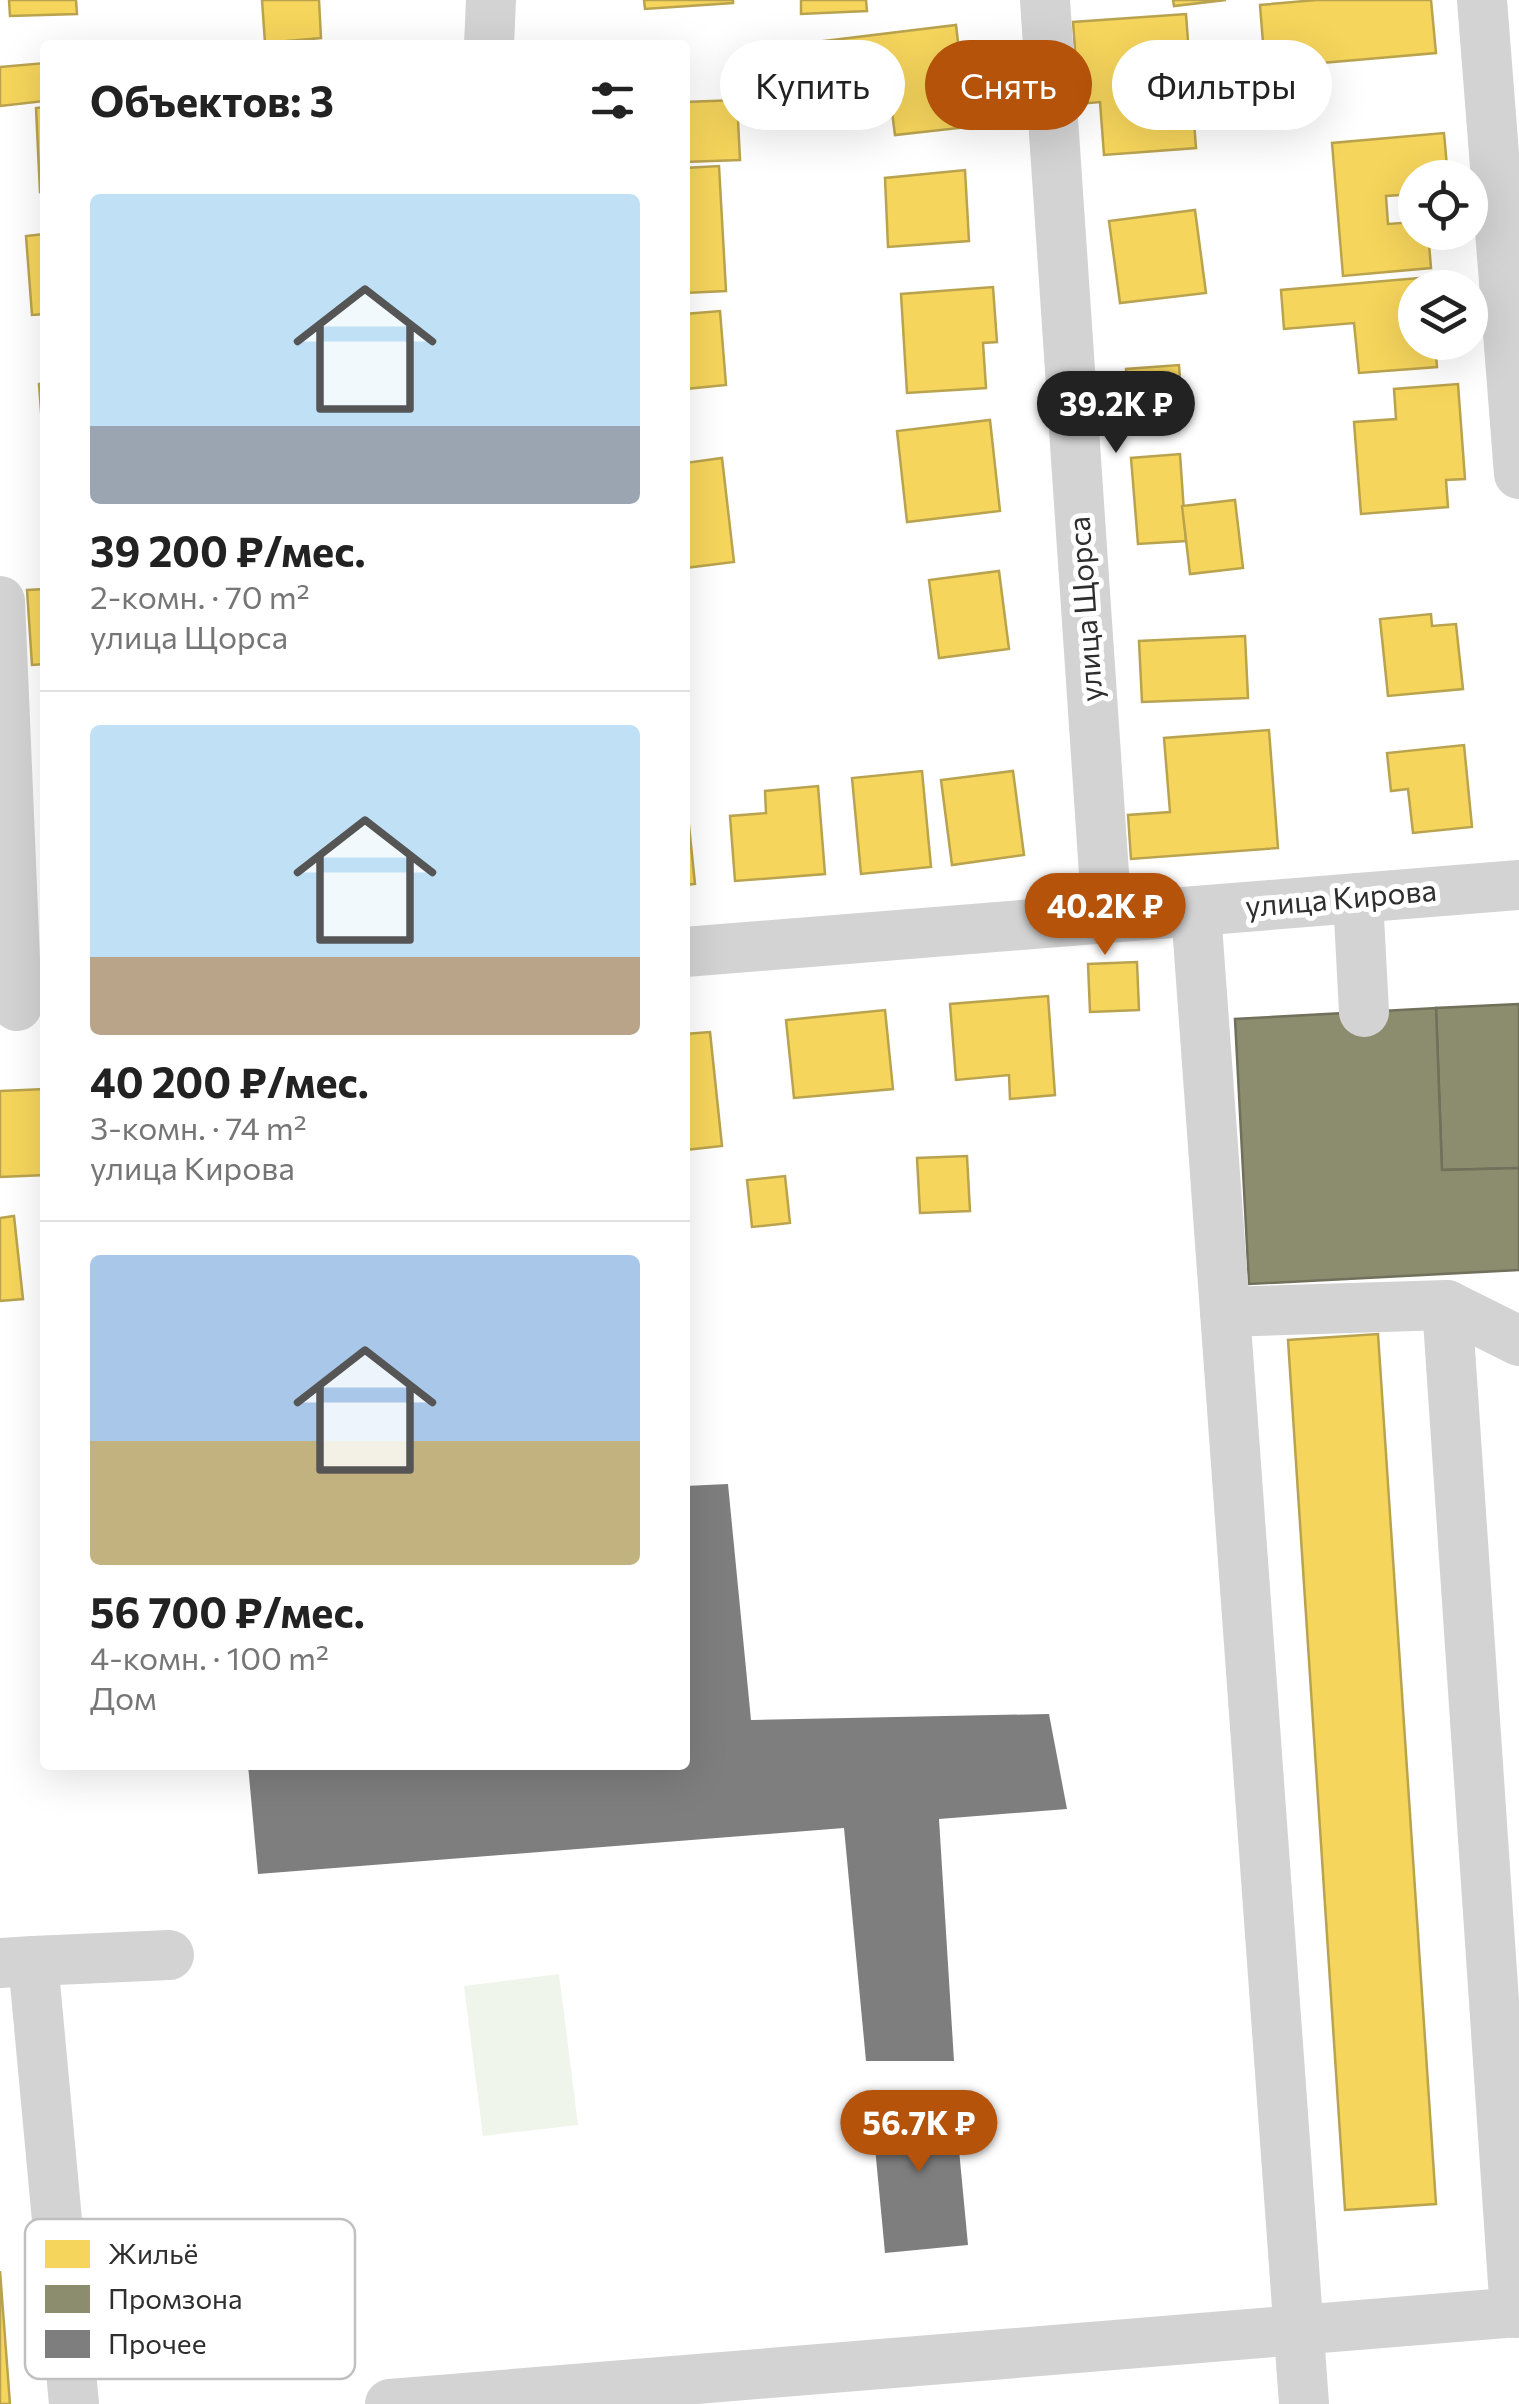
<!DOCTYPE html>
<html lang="ru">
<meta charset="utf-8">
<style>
body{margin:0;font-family:Commissioner,sans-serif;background:#f6f6f6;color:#222;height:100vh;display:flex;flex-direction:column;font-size:38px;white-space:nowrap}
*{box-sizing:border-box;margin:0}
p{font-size:32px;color:#767676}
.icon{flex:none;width:55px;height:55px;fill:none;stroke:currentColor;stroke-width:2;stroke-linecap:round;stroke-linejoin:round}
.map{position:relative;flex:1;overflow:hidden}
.details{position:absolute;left:40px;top:40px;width:650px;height:1730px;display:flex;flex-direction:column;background:#fff;border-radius:10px;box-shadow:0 10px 40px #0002}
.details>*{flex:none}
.guide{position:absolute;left:720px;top:40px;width:648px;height:90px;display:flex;gap:20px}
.controls{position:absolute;left:1398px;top:160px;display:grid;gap:20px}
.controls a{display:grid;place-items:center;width:90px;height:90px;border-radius:50%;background:#fff;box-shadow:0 10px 40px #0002;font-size:50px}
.price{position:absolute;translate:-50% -85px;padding:0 22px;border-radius:35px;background:#b45309;color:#fff;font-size:32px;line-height:65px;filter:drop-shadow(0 2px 5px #0008)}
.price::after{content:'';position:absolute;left:50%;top:60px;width:30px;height:22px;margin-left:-15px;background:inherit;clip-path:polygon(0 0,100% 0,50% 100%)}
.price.active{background:#222;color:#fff}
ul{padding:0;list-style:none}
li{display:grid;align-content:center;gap:20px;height:530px;padding:0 50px}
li+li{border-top:2px solid #e0e0e0}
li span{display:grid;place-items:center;height:310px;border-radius:10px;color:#555}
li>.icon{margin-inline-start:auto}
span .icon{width:180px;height:180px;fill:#fffc;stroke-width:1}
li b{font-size:42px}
h2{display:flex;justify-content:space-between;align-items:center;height:120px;padding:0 50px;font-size:42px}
.chip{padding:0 35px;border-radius:45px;background:#fff;box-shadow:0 10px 40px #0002;font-size:35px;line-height:90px}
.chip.active{background:#b45309;color:#fff}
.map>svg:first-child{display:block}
.green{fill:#f0f5eb}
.homes{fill:#f6d55c;stroke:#baa34e;stroke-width:2.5}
.industry{fill:#8c8c6e;stroke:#70705b;stroke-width:2.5}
.building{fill:#7e7e7e}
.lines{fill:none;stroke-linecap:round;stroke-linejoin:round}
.minor{stroke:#d3d3d3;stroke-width:50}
.labels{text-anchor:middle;stroke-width:10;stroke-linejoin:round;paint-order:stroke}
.street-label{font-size:30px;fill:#2e2e2e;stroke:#fff}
.key{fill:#fff;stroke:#c0c0c0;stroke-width:2.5}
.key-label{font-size:28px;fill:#2e2e2e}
</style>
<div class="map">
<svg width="1519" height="2404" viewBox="0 0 1519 2404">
<rect width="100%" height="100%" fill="#fff"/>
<!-- green -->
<path class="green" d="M559 1974 578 2125 483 2136 464 1986Z"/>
<!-- homes -->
<g class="homes">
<path d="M9 0H76L77 14 10 16Z"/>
<path d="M262 0H319L321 38 265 43Z"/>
<path d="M644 0H733V3L645 9Z"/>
<path d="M801 0H866L867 11 801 14Z"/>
<path d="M1173 0H1226L1174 6Z"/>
<path d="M1316 0H1431L1436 53 1265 68 1260 5Z"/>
<path d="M1186 14 1196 148 1104 155 1100 102 1079 104 1073 22Z"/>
<path d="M956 25 968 127 895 135 888 81 780 95 774 47Z"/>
<path d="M45 63V101L0 106V67Z"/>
<path d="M737 100 740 160 685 162V102Z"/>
<path d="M45 107V191L40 192 36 108Z"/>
<path d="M1444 133 1448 178H1415V194L1386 196 1388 224 1415 222V232H1428L1431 268 1343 276 1332 143Z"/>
<path d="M719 166 726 291 685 293V168Z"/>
<path d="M965 170 969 241 888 247 885 178Z"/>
<path d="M1195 210 1206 293 1120 303 1109 221Z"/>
<path d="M45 234V314L32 315 26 236Z"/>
<path d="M1430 277 1431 288H1415V342H1435L1437 367 1359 373 1354 323 1284 329 1281 290Z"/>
<path d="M993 287 997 342 983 343 986 388 907 393 901 294Z"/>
<path d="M720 311 726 385 685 389V314Z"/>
<path d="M1179 365 1183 424 1130 427 1126 369Z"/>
<path d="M45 383V465L39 384Z"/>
<path d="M1458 384 1465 479 1446 480 1448 507 1361 514 1354 422 1396 419 1394 389Z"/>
<path d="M990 420 1000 511 907 522 897 431Z"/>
<path d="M1180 454 1186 541 1138 544 1131 458Z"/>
<path d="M722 458 734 562 685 568V463Z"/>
<path d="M1235 500 1243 568 1190 574 1182 506Z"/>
<path d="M999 571 1009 649 939 658 929 580Z"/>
<path d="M45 589V664L32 665 27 590Z"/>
<path d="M1431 614 1432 626 1456 624 1463 689 1388 696 1380 619Z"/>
<path d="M1245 636 1248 698 1142 702 1139 641Z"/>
<path d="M1269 730 1278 848 1131 859 1128 815 1170 812 1164 738Z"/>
<path d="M1464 745 1472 827 1413 833 1408 789 1391 791 1387 753Z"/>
<path d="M922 771 931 867 861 874 852 778Z"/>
<path d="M1013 771 1024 855 952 865 941 780Z"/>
<path d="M818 786 825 874 735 881 730 816 766 813 765 791Z"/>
<path d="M686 797 695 884 685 885V798Z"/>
<path d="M1137 962 1139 1010 1090 1012 1088 964Z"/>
<path d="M1048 996 1055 1095 1010 1099 1009 1075 956 1080 950 1004Z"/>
<path d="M885 1010 893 1089 794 1098 786 1020Z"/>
<path d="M710 1032 722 1146 685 1150V1034Z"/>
<path d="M45 1089V1175L0 1177V1091Z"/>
<path d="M967 1156 970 1211 920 1213 917 1158Z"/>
<path d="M785 1176 790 1223 752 1227 747 1180Z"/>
<path d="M14 1216 23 1299 0 1301V1218Z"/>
<path d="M1378 1334 1436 2204 1345 2210 1288 1340Z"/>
<path d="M0 2271 10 2404H0Z"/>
</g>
<!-- industry -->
<g class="industry">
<path d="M1519 1004V1168L1442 1170 1436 1008Z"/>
<path d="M1436 1008 1442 1170 1519 1168V1270L1249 1284 1235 1019Z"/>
</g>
<!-- building -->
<g class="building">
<path d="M728 1484 751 1720 1049 1714 1067 1809 939 1819 954 2061H866L844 1828 258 1874 248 1765H685V1486Z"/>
<path d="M954 2097 968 2245 885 2253 871 2105Z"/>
</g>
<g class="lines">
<!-- minor -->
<g class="minor">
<path d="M1045 0 1107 918"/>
<path d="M1482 0 1519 474"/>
<path d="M489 45 491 0"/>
<path d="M0 601 17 1006"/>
<path d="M1358 898 1364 1012"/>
<path d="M1196 911 1304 2404"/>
<path d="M685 952 1519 885"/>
<path d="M1447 1305 1515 2313"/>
<path d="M1225 1312 1447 1305 1519 1341"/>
<path d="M33 1961 169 1955"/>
<path d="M0 1963 33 1961 74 2404"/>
<path d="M390 2404 1519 2312"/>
</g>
</g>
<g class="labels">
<!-- street labels -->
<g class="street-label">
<text transform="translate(1086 609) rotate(-94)" y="10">улица Щорса</text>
<text transform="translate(1341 899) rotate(-5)" y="10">улица Кирова</text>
</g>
</g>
<!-- legend -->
<rect x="25" y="2219" width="330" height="160" rx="15" class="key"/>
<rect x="45" y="2240" width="45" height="28" fill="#f6d55c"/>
<rect x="45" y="2285" width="45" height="28" fill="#8c8c6e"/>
<rect x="45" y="2330" width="45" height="28" fill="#7e7e7e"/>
<g class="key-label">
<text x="108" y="2264">Жильё</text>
<text x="108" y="2309">Промзона</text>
<text x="108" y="2354">Прочее</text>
</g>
</svg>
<div class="controls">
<a><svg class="icon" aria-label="locate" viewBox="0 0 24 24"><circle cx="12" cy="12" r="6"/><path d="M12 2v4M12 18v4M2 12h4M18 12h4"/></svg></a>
<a><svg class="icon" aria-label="layers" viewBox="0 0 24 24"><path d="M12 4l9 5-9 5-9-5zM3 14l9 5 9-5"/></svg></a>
</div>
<b class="price active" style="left:1116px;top:456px">39.2K ₽</b>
<b class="price" style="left:1105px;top:958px">40.2K ₽</b>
<b class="price" style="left:919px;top:2175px">56.7K ₽</b>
<div class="guide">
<a class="chip">Купить</a>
<a class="chip active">Снять</a>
<a class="chip">Фильтры</a>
</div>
<section class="details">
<h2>Объектов: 3<svg class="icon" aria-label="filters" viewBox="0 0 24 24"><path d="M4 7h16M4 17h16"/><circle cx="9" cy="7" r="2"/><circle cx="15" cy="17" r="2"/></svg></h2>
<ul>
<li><span style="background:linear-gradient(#bfe0f5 75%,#9aa5b1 0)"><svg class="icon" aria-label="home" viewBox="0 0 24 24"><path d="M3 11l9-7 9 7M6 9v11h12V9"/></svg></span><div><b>39 200 ₽/мес.</b><p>2-комн. · 70 m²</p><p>улица Щорса</p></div></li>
<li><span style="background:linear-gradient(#bfe0f5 75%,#b9a48a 0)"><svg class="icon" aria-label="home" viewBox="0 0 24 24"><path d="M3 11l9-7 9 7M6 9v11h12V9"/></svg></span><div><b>40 200 ₽/мес.</b><p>3-комн. · 74 m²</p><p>улица Кирова</p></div></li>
<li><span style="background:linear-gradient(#a9c7e8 60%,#c2b280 0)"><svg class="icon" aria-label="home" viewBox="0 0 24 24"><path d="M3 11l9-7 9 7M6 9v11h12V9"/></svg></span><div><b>56 700 ₽/мес.</b><p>4-комн. · 100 m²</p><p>Дом</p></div></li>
</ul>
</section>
</div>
